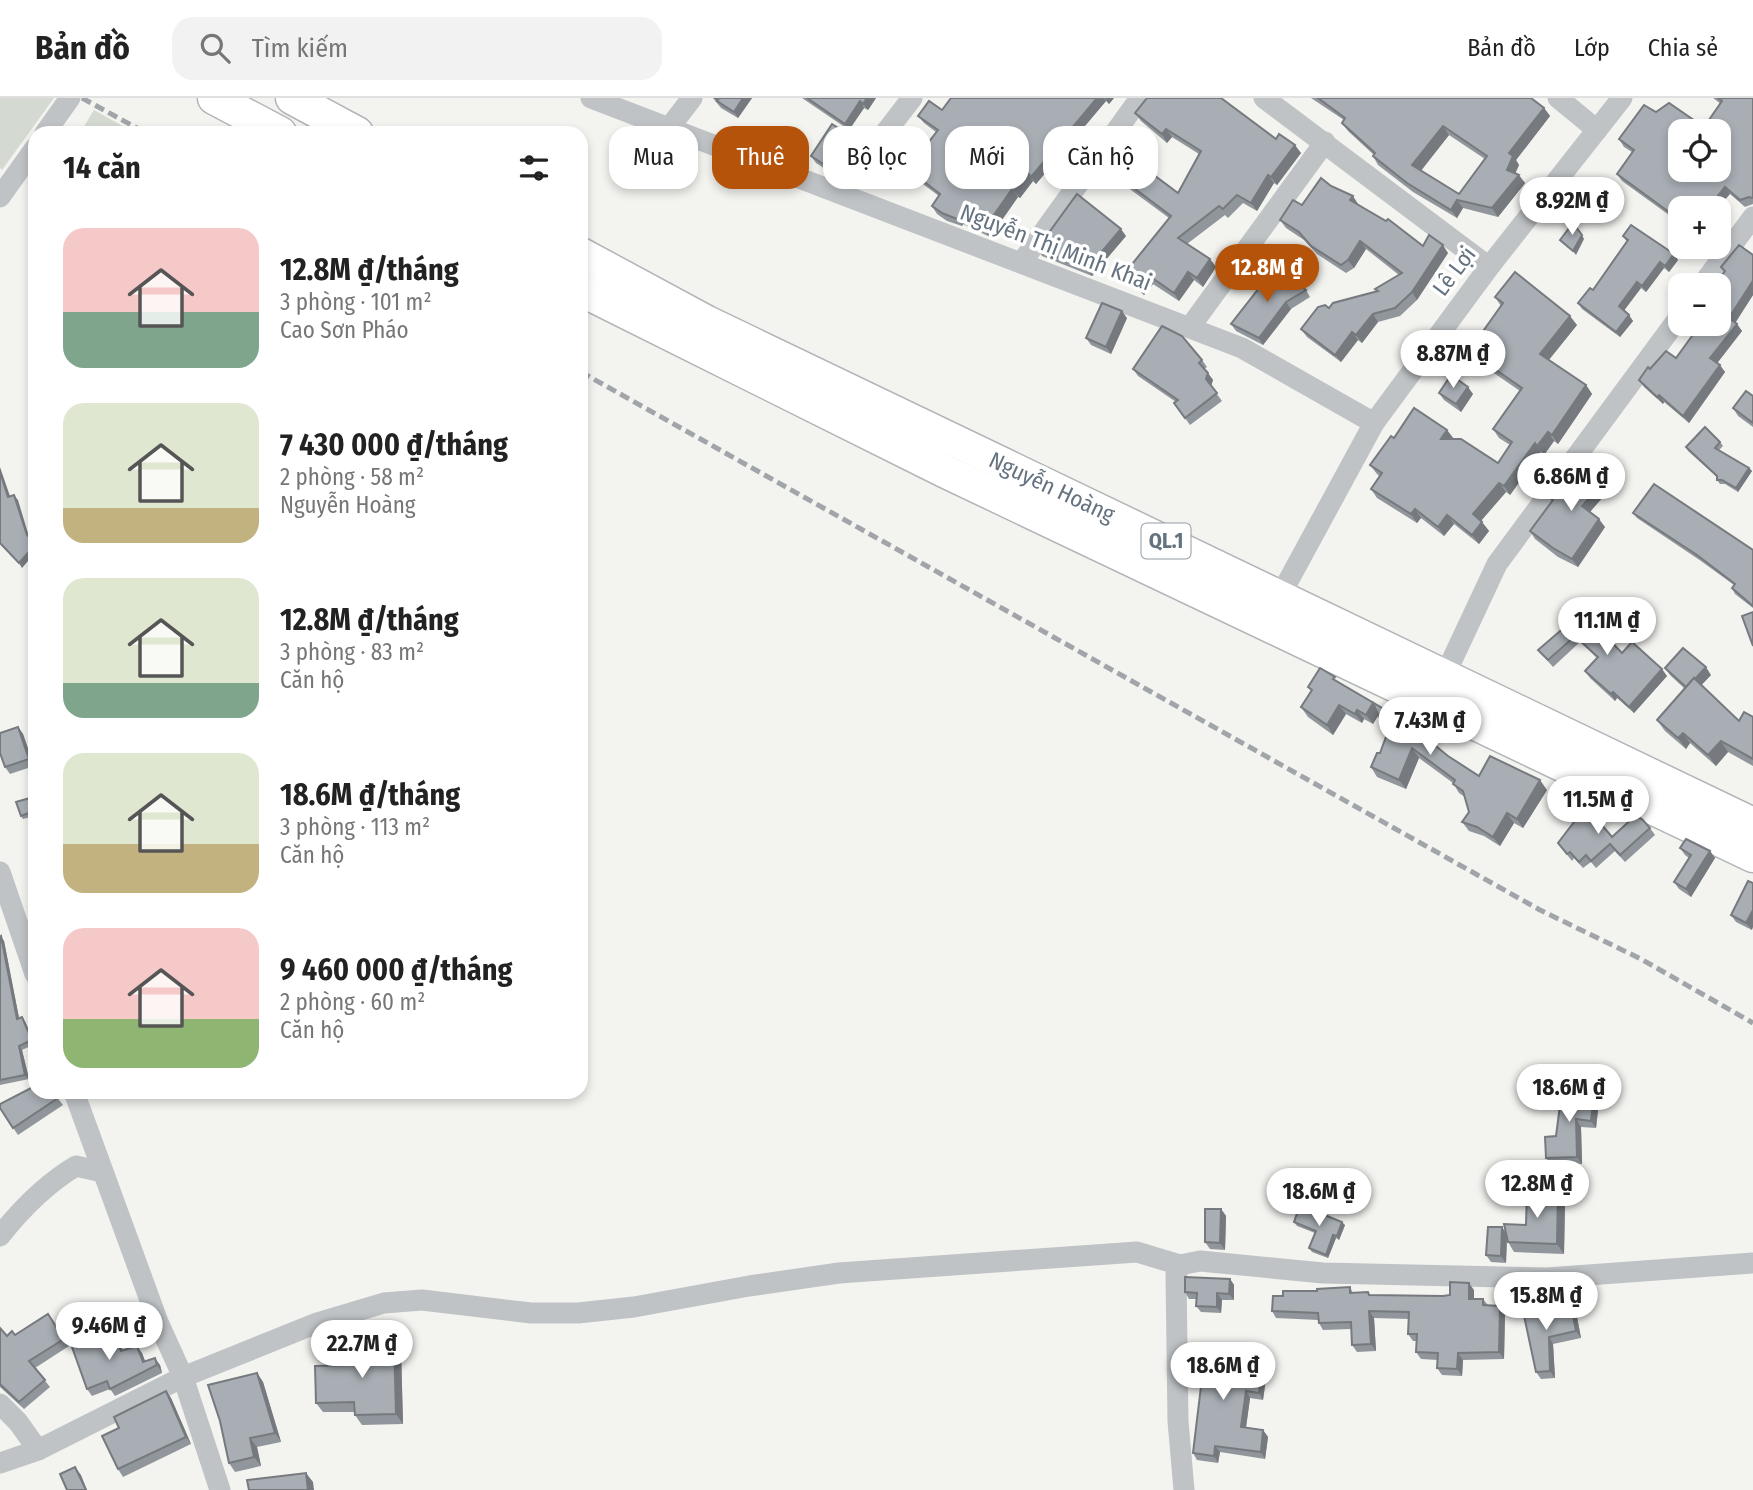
<!DOCTYPE html>
<html lang="vi">
<meta charset="utf-8">
<style>
body{margin:0;font-family:"Fira Sans Condensed",sans-serif;background:#f2f2f2;color:#222;height:100vh;display:flex;flex-direction:column;font-size:26px;white-space:nowrap}
*{box-sizing:border-box;margin:0}
p{font-size:23px;color:#767676}
.icon{flex:none;width:38px;height:38px;fill:none;stroke:currentColor;stroke-width:2;stroke-linecap:round;stroke-linejoin:round}
.map{position:relative;flex:1;overflow:hidden}
.panel{position:absolute;left:28px;top:28px;width:560px;height:973px;display:flex;flex-direction:column;background:#fff;border-radius:21px;box-shadow:0 4px 10px #0003}
.panel>*{flex:none}
.banner{position:absolute;left:609px;top:28px;width:665px;height:63px;display:flex;gap:14px}
.fabs{position:absolute;left:1668px;top:21px;display:grid;gap:14px}
.fabs a{display:grid;place-items:center;width:63px;height:63px;border-radius:14px;background:#fff;box-shadow:0 4px 10px #0003;font-size:35px}
.price{position:absolute;translate:-50% -60px;padding:0 16px;border-radius:24px;background:#fff;color:#222;font-size:23px;line-height:46px;filter:drop-shadow(0 2px 4px #0008)}
.price::after{content:'';position:absolute;left:50%;top:42px;width:21px;height:16px;margin-left:-10px;background:inherit;clip-path:polygon(0 0,100% 0,50% 100%)}
.price.current{background:#b45309;color:#fff}
ul{padding:0;list-style:none}
li{display:flex;align-items:center;gap:21px;height:175px;padding:0 35px}
li span{display:grid;place-items:center;flex:none;width:196px;height:140px;border-radius:21px;color:#555}
li>.icon{margin-inline-start:auto}
span .icon{width:84px;height:84px;fill:#fffc;stroke-width:1}
li b{font-size:30px}
h2{display:flex;justify-content:space-between;align-items:center;height:84px;padding:0 35px;font-size:30px}
.tag{padding:0 24px;border-radius:21px;background:#fff;box-shadow:0 4px 10px #0003;font-size:24px;line-height:63px}
.tag.current{background:#b45309;color:#fff}
header{display:flex;align-items:center;gap:42px;box-sizing:border-box;height:98px;padding:0 35px;background:#fff;border-bottom:2px solid #e0e0e0}
header strong{font-size:33px}
nav{display:flex;gap:38px;margin-inline-start:auto;font-size:24px}
.search{width:490px;height:63px;background:#f2f2f2;display:flex;align-items:center;gap:18px;box-sizing:border-box;padding:0 24px;border-radius:21px;color:#767676;font-size:26px}
.map>svg:first-child{display:block}
.green{fill:#d4dad1}
.lines{fill:none;stroke-linecap:round;stroke-linejoin:round}
.highway-casing{stroke:#b2b5b8;stroke-width:35}
.minor{stroke:#bfc3c6;stroke-width:21}
.highway{stroke:#fff;stroke-width:32}
.rail{stroke:#a1a5aa;stroke-width:5;stroke-dasharray:10 5;stroke-linecap:butt}
.wall{fill:#90969b;fill-rule:evenodd}
.shaded-wall{fill:#767a7e}
.building{fill:#a8aeb4;stroke:#767a7e;stroke-width:2;fill-rule:evenodd}
.labels{text-anchor:middle;stroke-width:7;stroke-linejoin:round;paint-order:stroke}
.shield{fill:#fff;stroke:#939ca5;stroke-width:2}
.shield-label{font-size:21px;font-weight:bold;fill:#65727f}
.street-label{font-size:23px;fill:#65727f;stroke:#fff}
</style>
<header>
<strong>Bản đồ</strong>
<div class="search"><svg class="icon" aria-label="search" viewBox="0 0 24 24"><circle cx="10" cy="10" r="6"/><path d="M15 15l6 6"/></svg>Tìm kiếm</div>
<nav><a>Bản đồ</a><a>Lớp</a><a>Chia sẻ</a></nav>
</header>
<div class="map">
<svg width="1753" height="1392" viewBox="0 0 1753 1392">
<rect width="100%" height="100%" fill="#f3f4f0"/>
<!-- green -->
<g class="green">
<path d="M0 0H54L2 72 0 70Z"/>
<path d="M94 12 135 35H80Z"/>
</g>
<g class="lines">
<defs>
<g id="highway">
<path d="M214 0 280 35"/>
<path d="M292 0 357 35"/>
<path d="M581 156 707 224 1753 726"/>
<path d="M581 192 944 373 1753 758"/>
</g>
</defs>
<!-- highway casing -->
<use href="#highway" class="highway-casing"/>
<!-- minor -->
<g class="minor">
<path d="M591 0 1242 250 1374 325"/>
<path d="M1264 0 1489 169"/>
<path d="M1558 0 1597 32"/>
<path d="M669 30 692 0"/>
<path d="M45 35 70 0"/>
<path d="M839 95 912 0"/>
<path d="M0 99 35 50"/>
<path d="M1022 164 1140 0"/>
<path d="M1702 187 1753 119"/>
<path d="M1190 229 1325 44"/>
<path d="M1280 498 1374 325 1489 169 1622 0"/>
<path d="M1445 577 1497 466 1680 218"/>
<path d="M0 774 35 876"/>
<path d="M74 994 158 1224 183 1279 220 1392"/>
<path d="M0 1138C22 1110 46 1086 76 1068L102 1074"/>
<path d="M0 1306 18 1324 38 1352"/>
<path d="M0 1365 38 1352 183 1279 317 1225 384 1205 422 1202 531 1215H578L634 1209 749 1188 839 1175 1137 1154 1180 1167"/>
<path d="M1184 1392 1178 1323 1176 1177 1180 1167 1200 1163 1323 1175 1547 1180 1753 1165"/>
</g>
<!-- highway -->
<use href="#highway" class="highway"/>
<!-- rail -->
<g class="rail">
<path d="M82 0 146 35"/>
<path d="M581 274 1540 812 1641 861 1753 925"/>
</g>
</g>
<!-- wall -->
<g class="wall">
<path d="M713 0H752L738 20 721 10Z"/>
<path d="M802 0H876L868 12 864 10 849 32Z"/>
<path d="M951 0H1114L1109 6 1106 3 1036 86 1033 83 1020 100 1018 99 990 139 963 126 962 128 947 123 937 116 932 108 939 98 901 70 896 62 917 59 936 34 924 25 918 18 942 12Z"/>
<path d="M1311 0H1531L1544 10 1550 18 1516 62 1519 67 1515 75 1525 85 1498 119 1463 110 1457 120 1413 94 1378 67 1373 58 1374 57 1348 33 1342 25 1344 22ZM1449 37 1485 61 1459 96 1421 73Z"/>
<path d="M1713 0H1753V106L1745 109 1730 96 1680 110V125L1622 83 1617 76 1632 54 1624 49 1619 41 1656 14 1704 29 1721 6Z"/>
<path d="M1135 15 1276 41 1301 55 1277 87 1274 85 1257 113 1243 105 1228 120 1225 117 1187 146 1210 161 1216 169 1203 189 1194 182 1179 203 1153 186 1144 197 1129 184 1124 176 1169 120 1108 75 1102 66 1178 95 1199 56 1172 39 1167 45 1141 23Z"/>
<path d="M859 47 836 78 816 65 811 58Z"/>
<path d="M1331 88 1358 107 1423 148 1448 155 1417 202 1400 218 1378 224 1362 245 1358 242 1341 264 1307 239 1301 231 1329 210 1377 194 1375 191 1399 177 1366 151 1354 170 1346 175 1317 156 1304 142 1286 130 1280 122Z"/>
<path d="M1126 138 1092 178 1042 158 1037 151Z"/>
<path d="M1623 138 1678 162 1669 174 1664 170 1646 194 1641 190 1624 212 1633 223 1620 239 1582 211 1578 205 1593 192 1627 144Z"/>
<path d="M1753 157V197L1735 224 1742 233 1717 265 1725 274 1689 325 1664 304 1663 306 1644 289 1639 282 1650 271 1676 260 1696 233 1693 228 1718 226 1724 174 1721 169Z"/>
<path d="M1287 183 1306 192 1310 199 1291 211 1263 247 1236 233 1231 226Z"/>
<path d="M1495 199 1577 227 1549 262 1586 287 1592 296 1558 346 1554 343 1544 357 1541 354 1510 397 1506 394 1481 423 1489 433 1479 446 1454 426 1444 438 1421 420 1417 425 1377 400 1371 391 1379 378 1377 376 1370 367 1394 340 1447 332 1453 341 1498 365 1510 347 1499 340 1493 331 1520 293 1475 262 1469 253 1501 208Z"/>
<path d="M1127 220 1111 256 1091 247 1086 240Z"/>
<path d="M1202 262 1207 269 1204 271 1213 282 1211 288 1222 303 1190 327 1174 305 1176 304 1138 278 1133 271Z"/>
<path d="M1439 295 1473 296 1461 314 1444 302Z"/>
<path d="M1753 298V329L1738 318 1733 310Z"/>
<path d="M1720 344 1723 348 1719 352 1749 370 1752 373 1738 394 1725 386H1720L1717 382V379L1688 353 1686 349Z"/>
<path d="M1612 374 1617 383 1590 414 1605 429 1578 469 1558 459 1535 441 1530 433 1552 404 1550 400 1569 389Z"/>
<path d="M1633 415 1753 452V510L1735 496 1732 490 1734 487 1701 463 1637 420Z"/>
<path d="M1605 516 1609 523 1599 532 1622 555 1667 578 1634 615 1617 600 1615 603 1590 580 1585 573 1597 560 1580 544 1553 569 1538 552Z"/>
<path d="M1665 570 1711 577 1701 587 1739 623 1753 619V668L1728 654 1716 668 1690 645 1686 651 1665 633 1657 622 1684 590 1670 577Z"/>
<path d="M1338 584 1396 618 1410 621 1417 631 1427 640 1448 658 1479 678 1547 692 1523 730 1514 725 1500 748 1484 738 1469 733 1462 724 1469 714 1465 699 1459 695 1453 685 1419 660 1406 691 1377 679 1371 669 1380 655 1387 636 1378 617 1373 626 1364 621 1362 625 1346 616 1333 637 1308 619 1301 609 1311 593 1308 589Z"/>
<path d="M18 629 23 636 34 668 10 676 5 669Z"/>
<path d="M30 700 35 711V718L23 721 21 718Z"/>
<path d="M1650 730 1655 737 1625 764 1615 753 1596 770 1591 764 1583 770 1574 760 1572 763 1558 745 1612 739Z"/>
<path d="M1680 750 1710 753 1715 760 1691 799 1679 791 1674 784 1689 760 1685 757Z"/>
<path d="M1753 785 1752 832 1736 824 1731 817Z"/>
<path d="M0 839 4 843 19 920 25 923 35 946 22 952 29 981 0 987Z"/>
<path d="M53 994 63 1007 18 1037 0 1010Z"/>
<path d="M1594 996 1599 1003 1596 1030 1581 1029 1582 1066 1551 1067 1546 1060Z"/>
<path d="M1558 1094 1565 1104 1564 1156 1514 1154 1508 1144 1507 1141 1506 1165 1491 1164 1486 1157 1505 1134 1526 1127Z"/>
<path d="M1221 1111 1226 1118 1225 1152 1210 1151 1205 1144Z"/>
<path d="M1294 1124 1345 1127 1339 1142 1336 1140 1328 1160 1312 1154 1309 1150 1315 1135 1297 1128Z"/>
<path d="M1230 1181 1234 1187V1202H1222L1221 1215 1201 1214 1196 1208V1201H1189L1185 1194Z"/>
<path d="M1350 1189 1353 1195 1370 1197 1443 1198 1474 1192V1201H1483L1488 1207 1505 1214 1504 1261 1463 1262 1462 1278 1442 1277 1437 1270 1438 1262 1421 1261 1416 1254 1417 1243H1413L1408 1236 1409 1221 1374 1220 1376 1253 1357 1254 1352 1247 1351 1231 1323 1232 1319 1225 1318 1222 1276 1220 1272 1213 1283 1198Z"/>
<path d="M1523 1213H1559L1560 1214 1577 1219 1581 1240 1553 1246 1555 1280 1541 1281 1536 1274Z"/>
<path d="M48 1216 69 1248 35 1270 50 1289 24 1311 0 1289V1230L7 1238 15 1237Z"/>
<path d="M118 1241 123 1253 142 1255 145 1263 160 1267 162 1275 115 1298 110 1291 92 1298 87 1291Z"/>
<path d="M394 1243 401 1252 403 1326 362 1327 355 1317V1314H323L316 1305 354 1267Z"/>
<path d="M1240 1264 1262 1267 1267 1273 1263 1302 1250 1300 1246 1330 1263 1332 1268 1339 1265 1361 1220 1354 1218 1365 1197 1362 1193 1355 1202 1286 1191 1285 1186 1278Z"/>
<path d="M257 1275 263 1284 281 1344 257 1349 261 1368 235 1374 229 1365Z"/>
<path d="M166 1293 171 1300 191 1346 123 1379 118 1371 119 1330Z"/>
</g>
<!-- shaded-wall -->
<g class="shaded-wall">
<path d="M743 0H752L738 20 734 14Z"/>
<path d="M867 0H876L868 12 863 6Z"/>
<path d="M1097 0H1104L1106 3 1036 86 1031 79Z"/>
<path d="M1105 0H1114L1109 6Z"/>
<path d="M860 3 864 10 849 32 845 26Z"/>
<path d="M1544 10 1550 18 1516 62 1519 67 1513 81 1507 72 1509 55Z"/>
<path d="M1443 28 1449 37 1418 76 1412 67Z"/>
<path d="M1166 31 1172 39 1167 45 1162 36Z"/>
<path d="M854 40 859 47 836 78 831 71Z"/>
<path d="M1295 47 1301 55 1277 87 1271 79Z"/>
<path d="M1028 75 1033 83 1020 100 1014 93Z"/>
<path d="M1268 77 1274 85 1257 113 1251 105Z"/>
<path d="M1519 77 1525 85 1498 119 1492 110Z"/>
<path d="M1725 89 1730 96 1718 110H1708Z"/>
<path d="M1012 91 1018 99 990 139 984 131Z"/>
<path d="M1353 98 1358 106 1355 110 1350 102Z"/>
<path d="M1457 102 1463 110 1457 120 1451 112Z"/>
<path d="M958 119 963 126 962 128 957 121Z"/>
<path d="M1121 131 1126 138 1092 178 1087 171Z"/>
<path d="M1582 137 1584 141 1576 157 1573 153Z"/>
<path d="M1360 143 1366 151 1354 170 1348 162Z"/>
<path d="M1443 147 1448 155 1417 202 1412 194Z"/>
<path d="M1674 156 1678 162 1669 174 1665 168Z"/>
<path d="M1210 161 1216 169 1203 189 1197 180Z"/>
<path d="M1660 164 1664 170 1646 194 1642 188Z"/>
<path d="M1188 174 1194 182 1179 203 1174 195Z"/>
<path d="M1148 177 1153 186 1144 197 1139 188Z"/>
<path d="M1637 184 1641 190 1623 214 1619 208Z"/>
<path d="M1752 184 1753 186V197L1734 227 1729 220Z"/>
<path d="M1286 204 1291 211 1263 247 1259 240Z"/>
<path d="M1122 213 1127 220 1111 256 1106 249Z"/>
<path d="M1373 216 1378 224 1362 245 1356 237Z"/>
<path d="M1629 217 1633 223 1620 239 1616 234Z"/>
<path d="M1570 218 1577 227 1546 265 1540 256Z"/>
<path d="M1737 226 1742 233 1715 268 1710 260Z"/>
<path d="M1352 234 1358 242 1341 264 1335 257Z"/>
<path d="M1720 267 1725 274 1689 325 1683 318Z"/>
<path d="M1208 275 1213 282 1211 288 1206 281Z"/>
<path d="M1586 287 1592 296 1558 346 1552 337Z"/>
<path d="M1468 289 1473 296 1461 314 1456 306Z"/>
<path d="M1659 297 1664 304 1663 306 1657 299Z"/>
<path d="M1447 332 1454 341H1441Z"/>
<path d="M1548 334 1554 343 1544 357 1537 348Z"/>
<path d="M1535 345 1541 354 1510 397 1504 388Z"/>
<path d="M0 369 12 404 8 399 0 374Z"/>
<path d="M1749 370 1752 373 1738 394 1736 390Z"/>
<path d="M1612 374 1617 383 1588 416 1582 408Z"/>
<path d="M1499 385 1506 394 1479 425 1473 416Z"/>
<path d="M14 397 18 402 30 442 27 437Z"/>
<path d="M1415 411 1421 420 1417 425 1411 416Z"/>
<path d="M1447 417 1454 426 1444 438 1438 429Z"/>
<path d="M1599 421 1605 429 1578 469 1572 461Z"/>
<path d="M1482 424 1489 433 1479 446 1472 437Z"/>
<path d="M35 447V455L22 470 19 465Z"/>
<path d="M1706 569 1711 577 1692 597 1687 590Z"/>
<path d="M1662 571 1667 578 1634 615 1629 609Z"/>
<path d="M1613 594 1617 600 1615 603 1611 596Z"/>
<path d="M1373 605 1380 615 1373 626 1366 617Z"/>
<path d="M1339 607 1346 616 1333 637 1327 627Z"/>
<path d="M1357 612 1364 621 1362 625 1355 616Z"/>
<path d="M1410 621 1417 630 1414 637 1408 627Z"/>
<path d="M18 629 23 636 34 668 29 661Z"/>
<path d="M1683 635 1690 645 1686 651 1678 640Z"/>
<path d="M1721 643 1728 654 1716 668 1708 657Z"/>
<path d="M1412 650 1419 660 1406 691 1399 682Z"/>
<path d="M1540 682 1547 692 1523 730 1517 721Z"/>
<path d="M1507 715 1514 725 1500 748 1493 739Z"/>
<path d="M1710 753 1715 760 1691 799 1686 791Z"/>
<path d="M1753 812V829L1752 832 1746 825Z"/>
<path d="M1 838 4 843 20 925 17 921Z"/>
<path d="M19 948 22 952 29 981 25 977Z"/>
<path d="M1594 996 1599 1003 1596 1030 1591 1023Z"/>
<path d="M1576 1021 1581 1029 1582 1066 1577 1059Z"/>
<path d="M1558 1094 1565 1104 1564 1156 1557 1146Z"/>
<path d="M1221 1111 1226 1118 1225 1152 1220 1145Z"/>
<path d="M1342 1124 1345 1127 1339 1142 1337 1138Z"/>
<path d="M1502 1129 1507 1136 1506 1165 1501 1158Z"/>
<path d="M1333 1137 1336 1140 1328 1160 1326 1157Z"/>
<path d="M1230 1181 1234 1187V1202L1229 1196Z"/>
<path d="M1469 1185 1474 1192V1208L1469 1201Z"/>
<path d="M1217 1195 1222 1202 1221 1215 1217 1209Z"/>
<path d="M1500 1208 1505 1214 1504 1261 1499 1254Z"/>
<path d="M1572 1212 1577 1219 1581 1240 1576 1233Z"/>
<path d="M1369 1213 1374 1220 1376 1253 1371 1246Z"/>
<path d="M113 1234 118 1241 126 1261 121 1253Z"/>
<path d="M1549 1239 1553 1246 1555 1280 1550 1273Z"/>
<path d="M394 1243 401 1252 403 1326 396 1316Z"/>
<path d="M137 1248 142 1255 148 1271 143 1264Z"/>
<path d="M1458 1255 1463 1262 1462 1278 1457 1271Z"/>
<path d="M155 1260 160 1267 162 1275 157 1267Z"/>
<path d="M1262 1267 1267 1273 1263 1302 1259 1295Z"/>
<path d="M257 1275 263 1284 281 1344 275 1335Z"/>
<path d="M166 1293 171 1300 191 1346 186 1339Z"/>
<path d="M1246 1293 1250 1300 1245 1336 1241 1329Z"/>
<path d="M1263 1332 1268 1339 1265 1361 1261 1354Z"/>
<path d="M250 1340 257 1349 261 1368 254 1359Z"/>
<path d="M1215 1348 1220 1354 1218 1365 1214 1358Z"/>
<path d="M75 1369 81 1377 87 1392H86Z"/>
<path d="M306 1375 313 1384 314 1392H308Z"/>
</g>
<!-- building -->
<g class="building">
<path d="M715 0H743L734 14 717 3 718 2Z"/>
<path d="M807 0H867L863 6 860 3 845 26Z"/>
<path d="M951 0H1097L1031 79 1028 75 1014 93 1012 91 984 131 958 119 957 121 942 115 932 108 940 96 896 62 905 50 917 59 938 32 918 18 929 3 942 12Z"/>
<path d="M1147 0H1221L1276 41 1279 36 1295 47 1271 79 1268 77 1251 105 1237 97 1223 111 1219 108 1178 140 1210 161 1197 180 1188 174 1174 195 1148 177 1139 188 1124 176 1171 118 1102 66 1115 48 1178 95 1201 53 1166 31 1162 36 1135 15Z"/>
<path d="M1318 0H1531L1544 10 1509 55 1513 58 1507 72 1519 77 1492 110 1457 102 1451 112 1407 85 1373 58 1375 55 1342 25 1345 20ZM1443 28 1487 58 1459 96 1412 67Z"/>
<path d="M1718 0H1753V100L1749 99 1740 102 1725 89 1708 110H1680V122L1617 76 1634 52 1619 41 1644 7 1656 14 1669 5 1704 29 1722 3ZM1680 33H1718V72H1680Z"/>
<path d="M832 26 854 40 831 71 811 58Z"/>
<path d="M1321 80 1331 88 1353 98 1350 102 1386 123 1388 121 1423 148 1429 137 1443 147 1412 194 1395 210 1373 216 1356 237 1352 234 1335 257 1301 231 1318 209 1325 207 1329 210 1333 205 1378 193 1375 191 1402 175 1360 143 1348 162 1341 167 1311 148 1299 134 1280 122 1293 102 1302 107Z"/>
<path d="M1077 96 1121 131 1087 171 1037 151Z"/>
<path d="M1573 125 1582 137 1573 153 1560 142Z"/>
<path d="M1631 127 1674 156 1665 168 1660 164 1642 188 1637 184 1619 208 1629 217 1616 234 1578 205 1590 190 1593 192 1628 142 1623 138Z"/>
<path d="M1739 147 1753 157V185L1752 184 1729 220 1737 226 1710 260 1720 267 1683 318 1659 297 1657 299 1639 282 1648 269 1650 271 1666 253 1676 260 1697 231 1693 228 1694 226H1718V187H1715L1725 173 1721 169Z"/>
<path d="M1273 172 1287 183 1289 179 1306 192 1286 204 1259 240 1231 226Z"/>
<path d="M1515 174 1570 218 1540 256 1586 287 1552 337 1548 334 1537 348 1535 345 1504 388 1499 385 1473 416 1482 424 1472 437 1447 417 1438 429 1415 411 1411 416 1371 391 1382 375 1370 367 1391 338 1394 340 1414 310 1447 332 1441 341H1461L1498 365 1512 344 1493 331 1522 290 1469 253 1503 205 1495 199Z"/>
<path d="M1102 205 1122 213 1106 249 1086 240Z"/>
<path d="M1162 228 1182 238 1202 262 1199 265 1208 275 1206 281 1217 295 1185 320 1174 305 1178 302 1133 271Z"/>
<path d="M1451 277 1468 289 1456 306 1439 295Z"/>
<path d="M1746 293 1753 298V325L1733 310Z"/>
<path d="M1705 329 1720 344 1715 350 1749 370 1736 390 1722 382H1717V378L1686 349Z"/>
<path d="M1599 364 1612 374 1582 408 1599 421 1572 461 1553 450 1530 433 1553 402 1550 400 1562 384 1569 389Z"/>
<path d="M0 374 8 399 14 397 27 437 35 445V447L19 465 0 445Z"/>
<path d="M1654 386 1753 452V508L1732 490 1735 486 1697 457 1633 415Z"/>
<path d="M1594 504 1605 516 1594 526 1622 555 1632 544 1662 571 1629 609 1613 594 1611 596 1585 573 1598 559 1575 538 1548 562 1538 552Z"/>
<path d="M1753 514V548L1742 518Z"/>
<path d="M1683 550 1706 569 1695 581 1694 580 1686 589 1665 570Z"/>
<path d="M1320 570 1335 579 1333 581 1396 618 1397 615 1410 621 1408 627 1422 633 1421 636 1448 658 1479 678 1490 658 1540 682 1517 721 1507 715 1493 739 1477 729 1462 724 1469 714 1463 693 1453 686 1455 682 1412 650 1399 682 1371 669 1377 655H1380L1387 636 1373 605 1366 617 1357 612 1355 616 1339 607 1327 627 1301 609 1312 592 1308 589Z"/>
<path d="M1694 580 1739 623 1744 614 1753 619V661L1721 643 1708 657 1683 635 1678 640 1657 622Z"/>
<path d="M18 629 29 661 5 669 0 655V635Z"/>
<path d="M30 700 34 713 21 718 16 704Z"/>
<path d="M1585 707 1612 739 1635 718 1642 721 1650 730 1620 757 1610 746 1591 763 1586 757 1579 764 1570 754 1567 756 1558 745 1574 724 1570 719Z"/>
<path d="M1686 741 1710 753 1686 791 1674 784 1691 757 1680 750Z"/>
<path d="M1748 783 1753 785V812L1746 825 1731 817Z"/>
<path d="M1 838 17 921 22 919 32 942 19 948 25 977 0 982V839Z"/>
<path d="M35 988V994H53L58 1000 13 1030 0 1010V1006Z"/>
<path d="M1562 992 1594 996 1591 1023 1576 1021 1577 1059 1546 1060 1545 1039 1556 1038Z"/>
<path d="M1527 1093 1558 1094 1557 1146 1508 1144 1504 1126 1526 1127Z"/>
<path d="M1300 1107 1342 1124 1337 1138 1333 1137 1326 1157 1309 1150 1316 1133 1294 1124Z"/>
<path d="M1205 1111H1221L1220 1145 1205 1144Z"/>
<path d="M1488 1129H1502L1501 1158 1486 1157Z"/>
<path d="M1185 1179 1230 1181 1229 1196 1217 1195V1209L1196 1208 1197 1195 1185 1194Z"/>
<path d="M1450 1184 1469 1185V1201H1483V1207L1500 1208 1499 1254 1458 1255 1457 1271 1437 1270 1438 1255 1416 1254 1417 1236H1408L1409 1214 1369 1213 1371 1246 1352 1247 1351 1224 1319 1225 1318 1215 1272 1213 1273 1198H1283V1193H1317V1191L1350 1189V1195L1368 1194 1369 1197 1443 1198 1450 1197Z"/>
<path d="M1555 1206 1556 1215 1572 1212 1576 1233 1549 1239 1550 1273 1536 1274 1523 1213Z"/>
<path d="M48 1216 64 1241 29 1263 45 1282 19 1304 0 1286V1230L7 1238 12 1233 15 1237Z"/>
<path d="M113 1234 121 1253 137 1248 143 1264 155 1260 157 1267 110 1291 107 1283 87 1291 72 1249Z"/>
<path d="M353 1243H394L396 1316 355 1317 354 1304 316 1305 315 1268 354 1267Z"/>
<path d="M1186 1252 1236 1258 1235 1263 1262 1267 1259 1295 1246 1293 1241 1329 1263 1332 1261 1354 1215 1348 1214 1358 1193 1355 1202 1280 1186 1278Z"/>
<path d="M257 1275 275 1335 250 1340 254 1359 229 1365 220 1323 208 1287Z"/>
<path d="M166 1293 186 1339 118 1371 102 1338 119 1330 114 1319Z"/>
<path d="M75 1369 86 1392H67L60 1376Z"/>
<path d="M306 1375 308 1392H249L247 1382Z"/>
</g>
<g class="labels">
<!-- shield labels -->
<rect class="shield" x="1141.5" y="425.5" width="49" height="35" rx="5"/>
<g class="shield-label">
<text x="1166" y="450">QL.1</text>
</g>
<!-- street labels -->
<g class="street-label">
<text transform="translate(1056 149) rotate(21)" y="8">Nguyễn Thị Minh Khai</text>
<text transform="translate(1454 173) rotate(-53)" y="8">Lê Lợi</text>
<text transform="translate(1052 389) rotate(25)" y="8">Nguyễn Hoàng</text>
</g>
</g>
</svg>
<div class="fabs">
<a><svg class="icon" aria-label="locate" viewBox="0 0 24 24"><circle cx="12" cy="12" r="6"/><path d="M12 2v4M12 18v4M2 12h4M18 12h4"/></svg></a>
<a>+</a>
<a>−</a>
</div>
<b class="price" style="left:1572px;top:139px">8.92M ₫</b>
<b class="price current" style="left:1267px;top:206px">12.8M ₫</b>
<b class="price" style="left:1453px;top:292px">8.87M ₫</b>
<b class="price" style="left:1571px;top:415px">6.86M ₫</b>
<b class="price" style="left:1607px;top:559px">11.1M ₫</b>
<b class="price" style="left:1430px;top:659px">7.43M ₫</b>
<b class="price" style="left:1598px;top:738px">11.5M ₫</b>
<b class="price" style="left:1569px;top:1026px">18.6M ₫</b>
<b class="price" style="left:1537px;top:1122px">12.8M ₫</b>
<b class="price" style="left:1319px;top:1130px">18.6M ₫</b>
<b class="price" style="left:1546px;top:1234px">15.8M ₫</b>
<b class="price" style="left:109px;top:1264px">9.46M ₫</b>
<b class="price" style="left:362px;top:1282px">22.7M ₫</b>
<b class="price" style="left:1223px;top:1304px">18.6M ₫</b>
<div class="banner">
<a class="tag">Mua</a>
<a class="tag current">Thuê</a>
<a class="tag">Bộ lọc</a>
<a class="tag">Mới</a>
<a class="tag">Căn hộ</a>
</div>
<section class="panel">
<h2>14 căn<svg class="icon" aria-label="filters" viewBox="0 0 24 24"><path d="M4 7h16M4 17h16"/><circle cx="9" cy="7" r="2"/><circle cx="15" cy="17" r="2"/></svg></h2>
<ul>
<li><span style="background:linear-gradient(#f6c9c9 60%,#7fa58c 0)"><svg class="icon" aria-label="home" viewBox="0 0 24 24"><path d="M3 11l9-7 9 7M6 9v11h12V9"/></svg></span><div><b>12.8M ₫/tháng</b><p>3 phòng · 101 m²</p><p>Cao Sơn Pháo</p></div></li>
<li><span style="background:linear-gradient(#dfe7d0 75%,#c2b280 0)"><svg class="icon" aria-label="home" viewBox="0 0 24 24"><path d="M3 11l9-7 9 7M6 9v11h12V9"/></svg></span><div><b>7 430 000 ₫/tháng</b><p>2 phòng · 58 m²</p><p>Nguyễn Hoàng</p></div></li>
<li><span style="background:linear-gradient(#dfe7d0 75%,#7fa58c 0)"><svg class="icon" aria-label="home" viewBox="0 0 24 24"><path d="M3 11l9-7 9 7M6 9v11h12V9"/></svg></span><div><b>12.8M ₫/tháng</b><p>3 phòng · 83 m²</p><p>Căn hộ</p></div></li>
<li><span style="background:linear-gradient(#dfe7d0 65%,#c2b280 0)"><svg class="icon" aria-label="home" viewBox="0 0 24 24"><path d="M3 11l9-7 9 7M6 9v11h12V9"/></svg></span><div><b>18.6M ₫/tháng</b><p>3 phòng · 113 m²</p><p>Căn hộ</p></div></li>
<li><span style="background:linear-gradient(#f6c9c9 65%,#8fb573 0)"><svg class="icon" aria-label="home" viewBox="0 0 24 24"><path d="M3 11l9-7 9 7M6 9v11h12V9"/></svg></span><div><b>9 460 000 ₫/tháng</b><p>2 phòng · 60 m²</p><p>Căn hộ</p></div></li>
</ul>
</section>
</div>
